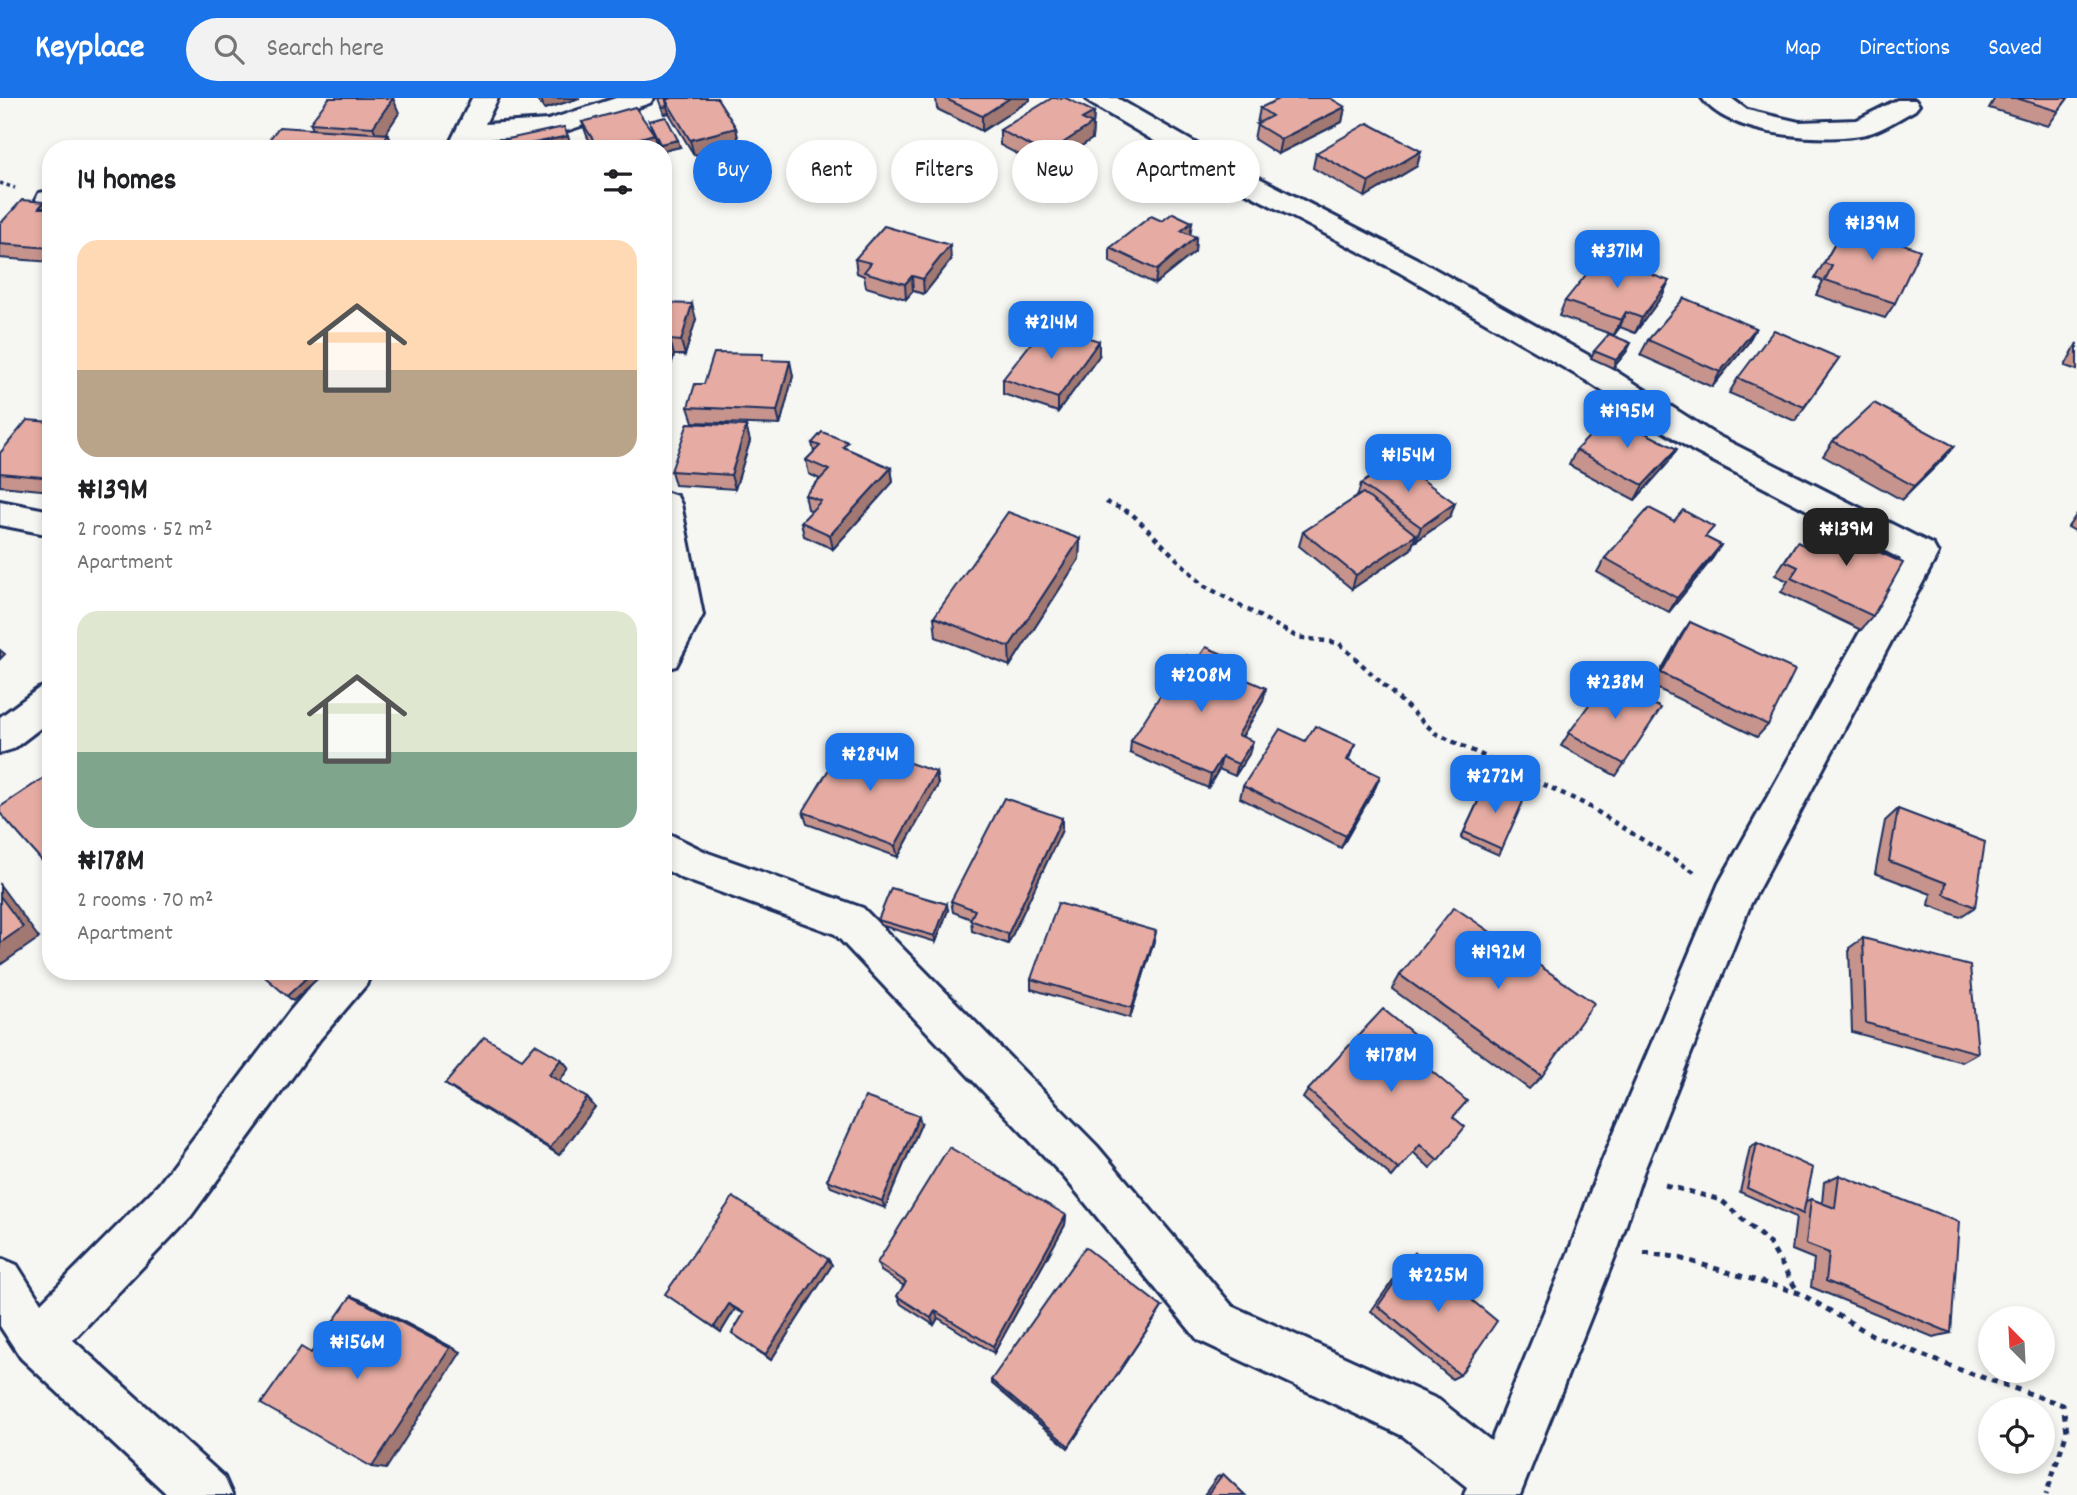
<!DOCTYPE html>
<meta charset="utf-8">
<style>
body{margin:0;font-family:Dekko,sans-serif;background:#f2f2f2;color:#202124;height:100vh;display:flex;flex-direction:column;font-size:26px;white-space:nowrap}
*{box-sizing:border-box;margin:0}
p{font-size:23px;color:#757577}
.icon{flex:none;width:38px;height:38px;fill:none;stroke:currentColor;stroke-width:2;stroke-linecap:round;stroke-linejoin:round}
.map{position:relative;flex:1;overflow:hidden}
.side{position:absolute;left:42px;top:42px;width:630px;height:840px;display:flex;flex-direction:column;background:#fff;border-radius:28px;box-shadow:0 4px 10px #0003}
.side>*{flex:none}
.banner{position:absolute;left:693px;top:42px;width:665px;height:63px;display:flex;gap:14px}
.needle{width:46px;rotate:336deg}
.controls{position:absolute;left:1978px;top:1208px;display:grid;gap:14px}
.controls a{display:grid;place-items:center;width:77px;height:77px;border-radius:50%;background:#fff;box-shadow:0 4px 10px #0003;font-size:35px}
.price{position:absolute;translate:-50% -60px;padding:0 16px;border-radius:14px;background:#1a73e8;color:#fff;font-size:23px;line-height:46px;filter:drop-shadow(0 2px 4px #0008)}
.price::after{content:'';position:absolute;left:50%;top:42px;width:21px;height:16px;margin-left:-10px;background:inherit;clip-path:polygon(0 0,100% 0,50% 100%)}
.price.current{background:#222;color:#fff}
ul{padding:0;list-style:none}
li{display:grid;align-content:center;gap:14px;height:371px;padding:0 35px}
li span{display:grid;place-items:center;height:217px;border-radius:21px;color:#555}
li>.icon{margin-inline-start:auto}
span .icon{width:126px;height:126px;fill:#fffc;stroke-width:1}
li b{font-size:30px}
h2{display:flex;justify-content:space-between;align-items:center;height:84px;padding:0 35px;font-size:30px}
.tag{padding:0 24px;border-radius:32px;background:#fff;box-shadow:0 4px 10px #0003;font-size:24px;line-height:63px}
.tag.current{background:#1a73e8;color:#fff}
header{display:flex;align-items:center;gap:42px;box-sizing:border-box;height:98px;padding:0 35px;background:#1a73e8;color:#fff}
header strong{font-size:33px}
nav{display:flex;gap:38px;margin-inline-start:auto;font-size:24px}
.search{width:490px;height:63px;background:#f2f2f2;display:flex;align-items:center;gap:18px;box-sizing:border-box;padding:0 24px;border-radius:38px;color:#757577;font-size:26px}
.map>svg:first-child{display:block}
.lines{fill:none;stroke-linecap:round;stroke-linejoin:round}
.minor-casing{stroke:#1b2f5e;stroke-width:6}
.path-far2{stroke:#1b2f5e;stroke-width:3.5;stroke-dasharray:3.5 3.5;stroke-linecap:butt}
.path-far1{stroke:#1b2f5e;stroke-width:4.5;stroke-dasharray:5 5;stroke-linecap:butt}
.path{stroke:#1b2f5e;stroke-width:5;stroke-dasharray:6 6;stroke-linecap:butt}
.minor{fill:#f6f6f2;fill-rule:evenodd}
.wall{fill:#c6948c;stroke:#1b2f5e;stroke-width:2}
.shaded-wall{fill:#a17872;stroke:#1b2f5e;stroke-width:2}
.building{fill:#e6aca3;stroke:#1b2f5e;stroke-width:2}
</style>
<header>
<strong>Keyplace</strong>
<div class="search"><svg class="icon" aria-label="search" viewBox="0 0 24 24"><circle cx="10" cy="10" r="6"/><path d="M15 15l6 6"/></svg>Search here</div>
<nav><a>Map</a><a>Directions</a><a>Saved</a></nav>
</header>
<div class="map">
<svg width="2077" height="1397" viewBox="0 0 2077 1397">
<rect width="100%" height="100%" fill="#f6f6f2"/>
<filter id="ink" filterUnits="userSpaceOnUse"><feTurbulence type="fractalNoise" baseFrequency=".0143" numOctaves="2"/><feDisplacementMap in="SourceGraphic" scale="14" xChannelSelector="R" yChannelSelector="G"/><feConvolveMatrix kernelMatrix="1 2 1 2 8 2 1 2 1" color-interpolation-filters="sRGB"/></filter>
<g filter="url(#ink)">
<g class="lines">
<defs>
<g id="minor">
<path d="M472 0H498L485 26 548 22 616 0H654L650 5 551 38 478 41 473 51H447Z"/>
<path d="M1086 0H1117L1228 64 1417 161 1609 269 1714 336 1933 447 1938 456 1751 805 1643 1075 1619 1148 1520 1397H1464L1467 1389 1403 1338 1198 1242 1065 1080 835 836 681 780 663 770V733L708 755 863 810 1097 1048 1232 1208 1439 1302 1491 1343 1571 1148 1597 1075 1719 785 1901 461 1692 352 1587 283 1397 173 1210 76 1090 5Z"/>
<path d="M1702 0H1731L1747 12 1799 24 1857 22 1897 2H1915L1919 7 1915 12C1900 20 1883 32 1866 36 1824 45 1729 38 1702 0Z"/>
<path d="M51 93V109L39 107 36 101 39 95Z"/>
<path d="M665 394 677 398 681 406 703 517 676 568 663 572V525L667 517 663 492Z"/>
<path d="M0 403 51 413V437L0 427Z"/>
<path d="M51 586V622L13 651 0 655V619L38 591Z"/>
<path d="M324 873H372L366 887 320 941 191 1118 73 1242 224 1379 232 1397H168L21 1260 0 1228V1160L17 1167 41 1205 159 1086 290 913Z"/>
</g>
</defs>
<!-- minor casing -->
<use href="#minor" class="minor-casing"/>
<!-- path-far2 -->
<path class="path-far2" d="M0 85 15 90"/>
<!-- path-far1 -->
<path class="path-far1" d="M1106 404 1131 415 1203 487 1297 539 1339 545 1435 635 1585 706 1696 775"/>
<!-- path -->
<g class="path">
<path d="M1665 1087 1721 1102 1769 1145 1798 1194"/>
<path d="M1644 1155 1676 1159 1799 1195 1872 1237 1958 1271 2063 1307 2067 1333 2046 1397"/>
</g>
<!-- minor -->
<use href="#minor" class="minor"/>
</g>
<!-- wall -->
<g class="wall">
<path d="M536 0H580L544 11Z"/>
<path d="M658 0H717L736 30 739 45 694 57 669 15 664 16Z"/>
<path d="M936 0H1030V2L982 33 937 11Z"/>
<path d="M1995 0H2068L2048 28 1989 10Z"/>
<path d="M1345 9 1342 24 1278 56 1254 41 1260 10Z"/>
<path d="M1094 14 1092 41 1046 71 1000 47V32Z"/>
<path d="M399 15 385 36 392 45 403 51 313 31 310 25Z"/>
<path d="M649 23 680 49 663 53V51H660L654 36 657 51H594L587 38 582 24 654 36Z"/>
<path d="M1421 53 1417 68 1365 99 1313 70 1316 55Z"/>
<path d="M44 104 49 110H51V164L0 160V126Z"/>
<path d="M1162 123 1192 124 1190 137 1196 139 1195 154 1155 186 1110 164V150Z"/>
<path d="M1856 123 1898 144 1895 205 1885 220 1816 197 1823 183 1815 180 1836 144 1843 146Z"/>
<path d="M855 161 951 162 924 196 913 193 906 201 866 189 864 178 857 175Z"/>
<path d="M1598 170 1669 183 1662 198 1635 235 1620 229 1614 237 1559 218 1565 203Z"/>
<path d="M663 205 696 221 685 257H674L670 271H663Z"/>
<path d="M1648 242 1748 245 1712 289 1640 257Z"/>
<path d="M2077 245V272L2065 268Z"/>
<path d="M1594 253H1627L1613 270 1591 260Z"/>
<path d="M1099 258 1058 314 1003 296V281Z"/>
<path d="M1839 260 1795 323 1729 295 1738 280Z"/>
<path d="M764 262 793 278 780 327 693 324 688 309 704 286Z"/>
<path d="M51 324V393L0 388V355Z"/>
<path d="M746 328 750 343 735 391 675 387 671 373Z"/>
<path d="M1833 343 1954 348 1942 362 1902 402 1823 358Z"/>
<path d="M812 345 850 352 891 370 893 384 833 451 804 438 801 424 812 413 808 411 805 397 820 381 809 376 806 362 814 354Z"/>
<path d="M1576 352 1668 365 1635 402 1569 367Z"/>
<path d="M1361 386 1455 405 1450 419 1416 443 1414 442 1411 451 1352 491 1299 448 1303 434 1357 399Z"/>
<path d="M2077 416V434L2068 429Z"/>
<path d="M1823 428 1877 453 1873 518 1861 532 1781 494 1788 483 1775 477 1797 444 1808 449Z"/>
<path d="M1707 440 1721 447 1712 461 1669 514 1597 474 1605 460Z"/>
<path d="M1080 441 1079 461 1010 568 936 539 934 519Z"/>
<path d="M1690 524 1768 627 1757 639 1652 588 1681 537Z"/>
<path d="M1234 561 1230 575 1263 603 1242 639 1249 656 1235 678 1219 671 1208 690 1130 655 1131 643 1197 562Z"/>
<path d="M1569 635 1624 666 1616 678 1561 648Z"/>
<path d="M1305 643 1355 646 1348 663 1380 678 1375 690 1341 750 1240 700 1243 688Z"/>
<path d="M936 674 938 687 898 759 807 726 803 714Z"/>
<path d="M1488 682 1502 751 1499 757 1461 740Z"/>
<path d="M1898 711 1975 809 1960 819 1929 807 1931 796 1875 775 1885 723Z"/>
<path d="M1062 720V732L1008 846 972 833 971 821 953 814 951 803Z"/>
<path d="M948 812 936 844 880 827 878 822Z"/>
<path d="M1156 833 1154 843 1130 920 1031 891V881Z"/>
<path d="M1863 840 1978 955 1962 964 1852 934 1849 850Z"/>
<path d="M1400 877 1542 978 1529 991 1392 891Z"/>
<path d="M1421 942 1411 956 1453 1019 1438 1062 1430 1070 1413 1054 1392 1079 1303 1000 1308 992Z"/>
<path d="M522 961H561L569 970 559 983 587 1000 595 1009 559 1057 456 994 445 986Z"/>
<path d="M921 1026 885 1110 831 1089 827 1082Z"/>
<path d="M1757 1045 1806 1103 1811 1101 1822 1105 1824 1084 1839 1077 1951 1235 1933 1239 1811 1189 1814 1161 1792 1152 1796 1119 1740 1094 1750 1049Z"/>
<path d="M1066 1117 1065 1127 994 1255 938 1220 934 1227 901 1206 897 1198 904 1188 881 1173 877 1165Z"/>
<path d="M1415 1155 1460 1277 1452 1281 1371 1213 1408 1161Z"/>
<path d="M828 1161 832 1167 771 1262 732 1235 744 1216 735 1211 721 1234 673 1201Z"/>
<path d="M1162 1209 1068 1350 991 1285V1282Z"/>
<path d="M1223 1376 1245 1397H1204L1217 1379Z"/>
</g>
<!-- shaded-wall -->
<g class="shaded-wall">
<path d="M393 0 399 15 380 44 373 29Z"/>
<path d="M541 0H580L544 11Z"/>
<path d="M1010 0H1030V2L982 33V18Z"/>
<path d="M667 8 669 15 664 16 662 9Z"/>
<path d="M1345 9 1342 24 1278 56 1281 41Z"/>
<path d="M1094 14 1092 41 1046 71V56L1082 21Z"/>
<path d="M736 30 739 45 694 57 690 42Z"/>
<path d="M388 36 395 51 383 44Z"/>
<path d="M654 36 657 51H603Z"/>
<path d="M568 38 570 45 546 51H521L520 48Z"/>
<path d="M678 42 680 49 663 53V51H661L660 46Z"/>
<path d="M1421 53 1417 68 1365 99 1369 84Z"/>
<path d="M44 104 51 113 39 110Z"/>
<path d="M1192 124 1190 139 1181 133Z"/>
<path d="M1196 139 1195 154 1155 186 1157 172Z"/>
<path d="M950 147 951 162 924 196 923 181Z"/>
<path d="M912 178 913 193 906 201 905 186Z"/>
<path d="M1669 183 1662 198 1635 235 1642 220Z"/>
<path d="M692 206 696 221 685 257 681 243Z"/>
<path d="M1626 214 1620 229 1614 237 1621 222Z"/>
<path d="M1756 230 1748 245 1712 289 1720 274Z"/>
<path d="M670 242 674 257 670 271 665 256Z"/>
<path d="M1099 243V258L1058 314V300Z"/>
<path d="M1631 245 1627 253 1613 270 1616 262Z"/>
<path d="M790 263 793 278 780 327 777 313Z"/>
<path d="M746 328 750 343 735 391 731 377Z"/>
<path d="M1954 348 1942 362 1902 402 1914 388Z"/>
<path d="M1677 351 1668 365 1635 402 1643 387Z"/>
<path d="M891 370 893 384 833 451 830 437Z"/>
<path d="M1455 405 1450 419 1416 443 1421 429Z"/>
<path d="M1416 437 1411 451 1352 491 1356 477Z"/>
<path d="M1080 441 1079 461 1010 568 1009 549Z"/>
<path d="M1721 447 1712 461 1669 514 1677 500Z"/>
<path d="M0 552 5 556 0 561Z"/>
<path d="M1234 561 1231 574 1223 586 1226 573Z"/>
<path d="M1266 590 1263 603 1235 650 1238 637Z"/>
<path d="M1253 643 1249 656 1235 678 1238 666Z"/>
<path d="M1222 659 1219 671 1208 690 1211 677Z"/>
<path d="M936 674 938 687 898 759 895 748Z"/>
<path d="M1380 678 1375 690 1341 750 1346 738Z"/>
<path d="M1062 720V732L1008 846V836Z"/>
<path d="M0 787 39 840 0 867Z"/>
<path d="M947 806 948 812 936 844 935 838Z"/>
<path d="M1156 833 1154 843 1130 920 1132 910Z"/>
<path d="M314 873 325 874 293 903 287 898Z"/>
<path d="M561 961 569 970 557 986 549 977Z"/>
<path d="M587 1000 595 1009 559 1057 550 1050Z"/>
<path d="M919 1018 921 1026 885 1110 882 1103Z"/>
<path d="M1066 1117 1065 1127 994 1255 993 1248Z"/>
<path d="M828 1161 832 1167 771 1262 765 1257Z"/>
<path d="M351 1198 364 1203 461 1254 386 1371 372 1369Z"/>
<path d="M729 1206 735 1211 721 1234 714 1229Z"/>
<path d="M1162 1209 1159 1214 1068 1350 1069 1348Z"/>
<path d="M935 1213 938 1220 934 1227 931 1220Z"/>
</g>
<!-- building -->
<g class="building">
<path d="M329 0H393L373 29 310 25Z"/>
<path d="M659 0H672L666 2 667 8 662 9Z"/>
<path d="M672 0H717L736 30 690 42 666 2Z"/>
<path d="M944 0H1010L982 18Z"/>
<path d="M1052 0H1066L1094 14 1082 21 1092 26 1046 56 1000 32Z"/>
<path d="M1281 0H1330L1345 9 1281 41 1256 26 1272 18 1260 10Z"/>
<path d="M2016 0H2068L2058 13Z"/>
<path d="M635 9 654 36 603 51H599L582 24Z"/>
<path d="M666 19 678 42 660 46 649 23Z"/>
<path d="M1368 25 1421 53 1369 84 1316 55Z"/>
<path d="M279 29 388 36 383 44 401 45 397 51H262Z"/>
<path d="M564 29 568 38 520 48 521 51H492L490 45Z"/>
<path d="M22 102 44 104 39 110H51L50 150 0 146V126Z"/>
<path d="M1173 115 1192 124 1181 133 1196 139 1157 172 1110 150 1151 118 1162 123Z"/>
<path d="M1856 123 1902 138 1898 144 1920 152 1895 205 1825 182 1832 168 1824 165 1836 144 1844 146Z"/>
<path d="M884 128 950 147 923 181 912 178 905 186 864 174 871 165 855 161Z"/>
<path d="M1607 160 1669 183 1642 220 1626 214 1621 222 1565 203 1593 168 1598 170Z"/>
<path d="M1684 200 1756 230 1720 274 1648 242Z"/>
<path d="M663 205 692 206 681 243 670 242 665 256H663Z"/>
<path d="M1046 226 1099 243 1058 300 1003 281Z"/>
<path d="M1774 232 1839 260 1804 309 1738 280Z"/>
<path d="M1609 236 1631 245 1616 262 1594 253Z"/>
<path d="M714 255 763 256 762 262 790 263 777 313 688 309 695 286H704Z"/>
<path d="M1874 305 1954 348 1914 388 1833 343Z"/>
<path d="M1610 317 1677 351 1643 387 1576 352Z"/>
<path d="M27 322 51 324V380L0 375V355Z"/>
<path d="M688 325 746 328 731 377 671 373Z"/>
<path d="M822 334 848 344 843 349 891 370 830 437 801 424 821 403 805 397 829 372 806 362 820 348 812 345Z"/>
<path d="M1395 362 1455 405 1421 429 1361 386Z"/>
<path d="M1363 395 1416 437 1356 477 1303 434Z"/>
<path d="M1649 410 1674 423 1683 412 1714 429 1705 439 1721 447 1677 500 1605 460Z"/>
<path d="M1008 414 1080 441 1009 549 934 519Z"/>
<path d="M1823 428 1837 434 1841 428 1881 446 1877 453 1903 465 1873 518 1791 480 1798 469 1785 463 1797 444 1810 450Z"/>
<path d="M1690 524 1795 572 1768 627 1661 575Z"/>
<path d="M1206 549 1234 561 1226 573 1266 590 1238 637 1253 643 1238 666 1222 659 1211 677 1131 643 1186 557 1197 562Z"/>
<path d="M1607 581 1661 610 1624 666 1569 635Z"/>
<path d="M1315 628 1355 646 1347 662 1380 678 1346 738 1243 688 1280 631 1305 643Z"/>
<path d="M846 643 936 674 895 748 803 714Z"/>
<path d="M51 675V773L0 715V709Z"/>
<path d="M1488 682 1525 699 1502 751 1464 734Z"/>
<path d="M1004 700 1062 720 1008 836 970 822 975 812 951 803Z"/>
<path d="M1898 711 1985 744 1975 809 1944 796 1946 785 1889 763Z"/>
<path d="M891 790 947 806 935 838 878 822Z"/>
<path d="M0 798 23 829 0 845Z"/>
<path d="M1058 805 1156 833 1132 910 1031 881Z"/>
<path d="M1454 809 1594 905 1542 978 1400 877Z"/>
<path d="M1863 840 1970 868 1978 955 1866 925Z"/>
<path d="M258 873H314L287 898Z"/>
<path d="M1383 911 1421 942 1410 955 1467 1003 1453 1019 1465 1029 1438 1062 1420 1046 1399 1072 1308 992Z"/>
<path d="M484 939 522 961 535 946 561 961 549 977 587 1000 550 1050 445 986Z"/>
<path d="M865 999 919 1018 882 1103 827 1082Z"/>
<path d="M1757 1045 1813 1070 1803 1116 1747 1090Z"/>
<path d="M949 1049 1066 1117 993 1248 935 1213 931 1220 897 1198 906 1184 877 1165Z"/>
<path d="M1839 1077 1959 1124 1951 1235 1826 1183 1829 1155 1806 1146 1811 1101 1835 1110Z"/>
<path d="M733 1099 828 1161 765 1257 732 1235 744 1215 729 1206 714 1229 665 1196Z"/>
<path d="M1085 1149 1162 1209 1069 1348 991 1282Z"/>
<path d="M1415 1155 1497 1223 1460 1277 1378 1208Z"/>
<path d="M351 1198 450 1250 372 1369 261 1306 301 1249 311 1255Z"/>
<path d="M1223 1376 1245 1397H1207Z"/>
</g>
</g>
</svg>
<div class="controls">
<a><svg class="needle" viewBox="-14 -14 28 28"><path d="M0-13l5 13h-10z" fill="#e53935"/><path d="M0 13l5-13h-10z" fill="#757577"/></svg></a>
<a><svg class="icon" aria-label="locate" viewBox="0 0 24 24"><circle cx="12" cy="12" r="6"/><path d="M12 2v4M12 18v4M2 12h4M18 12h4"/></svg></a>
</div>
<b class="price" style="left:1872px;top:164px">₦139M</b>
<b class="price" style="left:1617px;top:192px">₦371M</b>
<b class="price" style="left:1051px;top:263px">₦214M</b>
<b class="price" style="left:1627px;top:352px">₦195M</b>
<b class="price" style="left:1408px;top:396px">₦154M</b>
<b class="price current" style="left:1846px;top:470px">₦139M</b>
<b class="price" style="left:1201px;top:616px">₦208M</b>
<b class="price" style="left:1615px;top:623px">₦238M</b>
<b class="price" style="left:870px;top:695px">₦284M</b>
<b class="price" style="left:1495px;top:717px">₦272M</b>
<b class="price" style="left:1498px;top:893px">₦192M</b>
<b class="price" style="left:1391px;top:996px">₦178M</b>
<b class="price" style="left:1438px;top:1216px">₦225M</b>
<b class="price" style="left:357px;top:1283px">₦156M</b>
<div class="banner">
<a class="tag current">Buy</a>
<a class="tag">Rent</a>
<a class="tag">Filters</a>
<a class="tag">New</a>
<a class="tag">Apartment</a>
</div>
<section class="side">
<h2>14 homes<svg class="icon" aria-label="filters" viewBox="0 0 24 24"><path d="M4 7h16M4 17h16"/><circle cx="9" cy="7" r="2"/><circle cx="15" cy="17" r="2"/></svg></h2>
<ul>
<li><span style="background:linear-gradient(#ffd9b3 60%,#b9a48a 0)"><svg class="icon" aria-label="home" viewBox="0 0 24 24"><path d="M3 11l9-7 9 7M6 9v11h12V9"/></svg></span><div><b>₦139M</b><p>2 rooms · 52 m²</p><p>Apartment</p></div></li>
<li><span style="background:linear-gradient(#dfe7d0 65%,#7fa58c 0)"><svg class="icon" aria-label="home" viewBox="0 0 24 24"><path d="M3 11l9-7 9 7M6 9v11h12V9"/></svg></span><div><b>₦178M</b><p>2 rooms · 70 m²</p><p>Apartment</p></div></li>
</ul>
</section>
</div>
